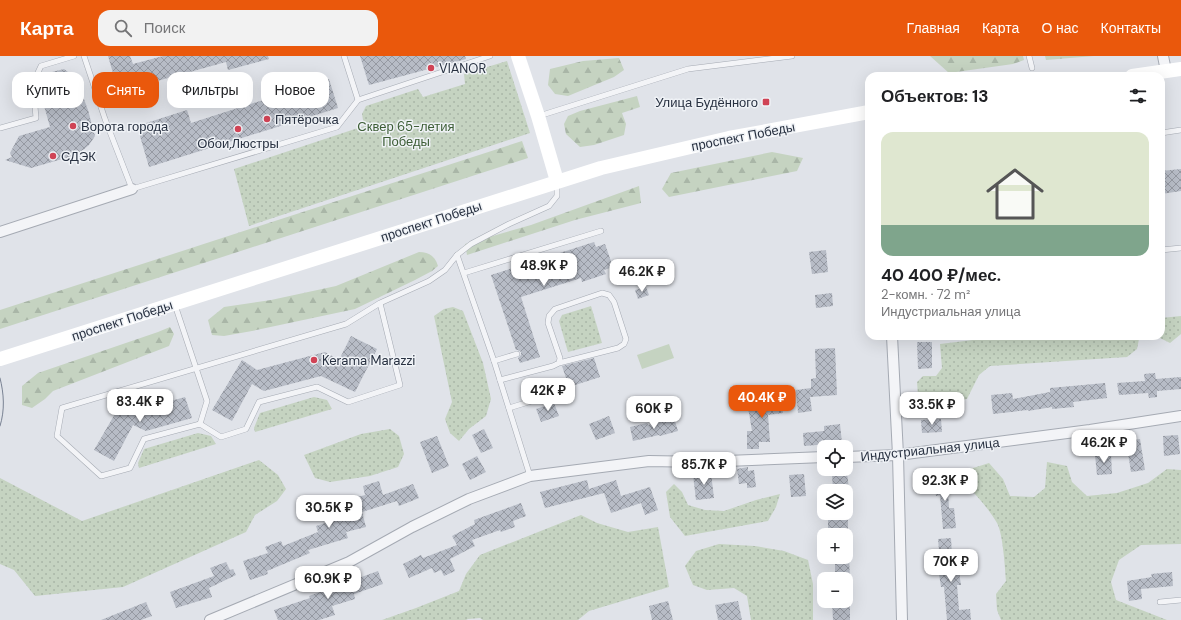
<!DOCTYPE html>
<html lang="ru">
<meta charset="utf-8">
<style>
body{margin:0;font-family:"DM Sans",sans-serif;background:#f2f2f2;color:#202124;height:100vh;display:flex;flex-direction:column;font-size:15px;white-space:nowrap}
*{box-sizing:border-box;margin:0}
p{font-size:13px;color:#757577}
.icon{flex:none;width:22px;height:22px;fill:none;stroke:currentColor;stroke-width:2;stroke-linecap:round;stroke-linejoin:round}
.map{position:relative;flex:1;overflow:hidden}
.side{position:absolute;left:865px;top:16px;width:300px;height:268px;display:flex;flex-direction:column;background:#fff;border-radius:12px;box-shadow:0 4px 16px #0002}
.side>*{flex:none}
.guide{position:absolute;left:12px;top:16px;width:380px;height:36px;display:flex;gap:8px}
.controls{position:absolute;left:817px;top:384px;display:grid;gap:8px}
.controls a{display:grid;place-items:center;width:36px;height:36px;border-radius:8px;background:#fff;box-shadow:0 4px 16px #0002;font-size:20px}
.price{position:absolute;translate:-50% -34px;padding:0 9px;border-radius:8px;background:#fff;color:#222;font-size:13px;line-height:26px;filter:drop-shadow(0 1px 2px #0008)}
.price::after{content:'';position:absolute;left:50%;top:24px;width:12px;height:9px;margin-left:-6px;background:inherit;clip-path:polygon(0 0,100% 0,50% 100%)}
.price.active{background:#ea580c;color:#fff}
ul{padding:0;list-style:none}
li{display:grid;align-content:center;gap:8px;height:212px;padding:0 16px}
li span{display:grid;place-items:center;height:124px;border-radius:12px;color:#555}
li>.icon{margin-inline-start:auto}
span .icon{width:72px;height:72px;fill:#fffc;stroke-width:1}
li b{font-size:17px}
h2{display:flex;justify-content:space-between;align-items:center;height:48px;padding:0 16px;font-size:17px}
.tag{padding:0 14px;border-radius:12px;background:#fff;box-shadow:0 4px 16px #0002;font-size:14px;line-height:36px}
.tag.active{background:#ea580c;color:#fff}
header{display:flex;align-items:center;gap:24px;box-sizing:border-box;height:56px;padding:0 20px;background:#ea580c;color:#fff}
header strong{font-size:19px}
nav{display:flex;gap:22px;margin-inline-start:auto;font-size:14px}
.search{width:280px;height:36px;background:#f2f2f2;display:flex;align-items:center;gap:10px;box-sizing:border-box;padding:0 14px;border-radius:12px;color:#757577;font-size:15px}
.map>svg:first-child{display:block}
.green{fill:url(#green-dots)}
.forest{fill:url(#forest-firs)}
.pitch{fill:#c5d3c1}
.building{fill:url(#building-cross-hatch)}
.lines{fill:none;stroke-linecap:round;stroke-linejoin:round}
.lane-casing{stroke:#a5aab3;stroke-width:6}
.street-casing{stroke:#a5aab3;stroke-width:12}
.lane{stroke:#f3f4f7;stroke-width:5}
.street{stroke:#f3f4f7;stroke-width:10}
.secondary{stroke:#fff;stroke-width:14}
.tram{stroke:#798293;stroke-width:1}
.poi-dot{fill:#d04355;stroke:#eff2f6;stroke-width:1.5}
.labels{text-anchor:middle;stroke-width:3;stroke-linejoin:round;paint-order:stroke}
.poi-label{font-size:13px;fill:#283141;stroke:#eff2f6;text-anchor:start}
.park-label{font-size:13px;fill:#3c5d35;stroke:#eff2f6}
.street-label{font-size:13px;fill:#283141;stroke:#eff2f6}
</style>
<header>
<strong>Карта</strong>
<div class="search"><svg class="icon" aria-label="search" viewBox="0 0 24 24"><circle cx="10" cy="10" r="6"/><path d="M15 15l6 6"/></svg>Поиск</div>
<nav><a>Главная</a><a>Карта</a><a>О нас</a><a>Контакты</a></nav>
</header>
<div class="map">
<svg width="1181" height="564" viewBox="0 0 1181 564">
<defs>
<pattern id="green-dots" width="8" height="8" patternUnits="userSpaceOnUse"><rect width="8" height="8" fill="#c5d3c1"/><path d="M2 2h.1M6 6h.1" fill="none" stroke="#a9b6a7" stroke-width="1.8" stroke-linecap="round"/></pattern>
<pattern id="forest-firs" width="22" height="20" patternUnits="userSpaceOnUse"><rect width="22" height="20" fill="#c5d3c1"/><path d="M5 1l3.5 6h-7zM16 11l3.5 6h-7z" fill="#a9b6a7"/></pattern>
<pattern id="building-cross-hatch" width="8" height="8" patternUnits="userSpaceOnUse"><rect width="8" height="8" fill="#b7bcc6"/><path d="M0 0l8 8M0 8l8-8" fill="none" stroke="#9599a2"/></pattern>
</defs>
<rect width="100%" height="100%" fill="#e0e3e9"/>
<!-- green -->
<g class="green">
<path d="M507 5 530 77 249 170 234 113 364 70 362 58 366 50 418 33 423 41 465 28 464 18Z"/>
<path d="M591 250 602 287 568 296 559 265 562 259Z"/>
<path d="M453 251 463 255 483 307 491 343 486 360 469 373 459 385 450 377 445 363 452 346 434 260 444 253Z"/>
<path d="M1181 260V278L1170 287 1160 282 1139 283 1137 293 1127 301 990 310 979 319 967 343C951 345 931 350 918 339L917 326 923 320H936L942 312 940 288 1006 280H1161V262Z"/>
<path d="M314 341 327 344 332 353 255 376 254 372 260 357Z"/>
<path d="M390 373 399 380 404 398 398 411 370 420 330 426 315 422 304 399 361 378Z"/>
<path d="M198 377 211 380 216 388 139 412 138 407 144 393Z"/>
<path d="M259 404 278 419 286 433 277 445 255 459 246 476 123 531 35 540 14 514 0 508V422L82 465Z"/>
<path d="M1047 406 1067 410 1072 426 1087 440 1117 437 1148 427 1167 413 1181 414V488L1141 489 1119 504 1111 526 1116 544 1167 564H1001L997 554 996 538 1006 525C1005 511 1003 478 997 467 989 453 977 440 966 428L970 413 989 407 1003 423 1010 440 1034 441 1045 432Z"/>
<path d="M674 428 682 436 688 449 705 454 724 455 756 444 780 438 776 451 768 465 685 480 670 461 666 436Z"/>
<path d="M581 459 597 467 628 476 658 471 669 531 589 555 578 564H483L480 562 468 563 466 564H382L416 552 459 535 466 518 480 499Z"/>
<path d="M719 488 755 490 784 495 808 504 813 528V564H751L747 540 734 532 707 534 693 529 685 510 696 495Z"/>
</g>
<!-- forest -->
<g class="forest">
<path d="M930 0H1023L1024 4 1013 8 949 17Z"/>
<path d="M1045 0H1094L1046 4Z"/>
<path d="M619 2 624 14 614 21 568 40 555 38 548 29 550 13 583 5Z"/>
<path d="M637 40 640 51 622 57 626 68 624 79 594 89 580 91 566 78 564 68 568 60 580 55Z"/>
<path d="M522 85 528 102 0 273V254Z"/>
<path d="M772 96 803 102 797 115 669 141 662 133 671 117Z"/>
<path d="M639 130 641 147 575 164 467 199 465 188 531 169Z"/>
<path d="M419 196C429 196 435 200 438 210L432 215 415 224 355 253 252 275 224 280 212 279 208 264 224 251 271 244 336 230Z"/>
<path d="M170 271 174 278 169 290 53 335 45 343 32 352 22 349V330L38 317 158 276Z"/>
</g>
<!-- pitch -->
<path class="pitch" d="M669 288 674 302 642 313 637 299Z"/>
<!-- building -->
<g class="building">
<path d="M108 0H130L133 8 163 0H268L269 3 228 14 226 6 139 30 136 18 115 24Z"/>
<path d="M360 0H465L466 3 369 29Z"/>
<path d="M64 13 76 22 88 54 95 80 89 89 83 94 69 101 31 112 5 104 12 101 10 97 19 80 50 71 41 39 52 16Z"/>
<path d="M329 23 338 52 149 111 137 70 187 54 191 67Z"/>
<path d="M1181 113V135L1161 138V115Z"/>
<path d="M594 186 596 191 605 188 613 211 604 214 606 218 582 226 581 222 521 241 540 301 520 307 518 302 521 299V296L518 294H516L491 219Z"/>
<path d="M826 194 828 216 812 218 809 196Z"/>
<path d="M646 231 649 239 638 243 635 234Z"/>
<path d="M832 237 833 250 816 252 815 239Z"/>
<path d="M351 280 377 293 355 336 321 320 264 335 252 328 232 365 212 354 242 304 257 314 325 296 339 304Z"/>
<path d="M917 286H932V312L918 313Z"/>
<path d="M835 292 837 339 810 341 812 355 798 357 796 334 811 332V323L816 322 815 293Z"/>
<path d="M594 302 600 321 569 331 562 310Z"/>
<path d="M1155 317 1156 323 1181 321V333L1157 335V341L1149 342 1148 337 1119 339 1117 327 1145 325 1144 318Z"/>
<path d="M1105 327 1107 342 1073 346 1074 351 1052 353V351L1028 355V354L993 358 991 339 1012 337 1013 343 1050 336V332Z"/>
<path d="M780 339 783 357 768 359 770 386H759V393H747V375H752L747 345Z"/>
<path d="M185 341 192 362 146 375 133 369 114 405 94 394 123 344 139 354Z"/>
<path d="M554 347 559 360 541 366 536 353Z"/>
<path d="M609 360 615 377 596 384 589 368Z"/>
<path d="M674 362 678 375 660 380 659 379 633 385 630 371 647 367 648 369Z"/>
<path d="M941 363 942 376 922 377 921 364Z"/>
<path d="M840 368 842 387 804 390 803 377 824 375V370Z"/>
<path d="M484 373 493 392 481 397 472 379Z"/>
<path d="M1178 379 1180 398 1164 400 1163 380Z"/>
<path d="M437 380 449 410 432 417 420 386Z"/>
<path d="M1140 383 1145 414 1131 416 1126 385Z"/>
<path d="M1111 398 1112 418 1097 419 1095 399Z"/>
<path d="M477 400 486 416 470 424 462 408Z"/>
<path d="M748 411V415L754 414 756 431 747 432V427L739 428 737 413Z"/>
<path d="M711 417 714 442 696 444 693 419Z"/>
<path d="M847 417 849 433 833 434 832 418Z"/>
<path d="M804 418 806 440 791 441 789 419Z"/>
<path d="M947 418 949 452H954L956 472 943 473 940 439 936 440 934 419Z"/>
<path d="M587 424 589 433 616 424 621 440 650 431 658 454 645 459 641 447 611 457 604 437 545 452 540 436Z"/>
<path d="M379 425 383 439 413 428 419 442 399 450 397 445 362 456 366 471 346 476 348 482 308 494 310 497 267 515 268 518 250 524 243 505 268 497 265 491 281 485 283 490 318 476 316 470 348 460 344 445 365 439 363 430Z"/>
<path d="M521 447 526 460 513 465 515 471 501 476 500 474 472 484 475 490 450 503 455 515 444 520 441 514 434 517 432 512 409 522 403 508 421 499 423 502 457 489 452 480 475 468 474 464Z"/>
<rect x="828" y="464" width="20" height="15"/>
<path d="M951 482 953 517 959 516 961 529H957L959 554 970 553 971 564H947L944 531H941L939 518H941L938 483Z"/>
<path d="M835 501H849L850 523H835Z"/>
<path d="M226 506 230 514 233 513 236 519 209 532 212 541 176 552 170 536 214 520 210 512Z"/>
<path d="M378 515 383 528 354 538 355 543 332 550 335 559 319 564H278L274 554 310 542 309 540Z"/>
<path d="M1172 516 1173 530 1141 533 1142 543 1129 545 1127 525 1152 521 1151 518Z"/>
<path d="M668 545 673 564H652L649 550Z"/>
<path d="M738 545 742 564H718L715 549Z"/>
<path d="M832 545H850V564H833Z"/>
<path d="M146 546 152 560 141 564H101Z"/>
</g>
<g class="lines">
<defs>
<g id="lane">
<path d="M84 0 105 63 132 133 337 71 358 44 490 0"/>
<path d="M344 0 358 44"/>
<path d="M1029 0 1032 12"/>
<path d="M539 60 688 13 792 0"/>
<path d="M0 72 36 62 33 27 41 10 74 0"/>
<path d="M1161 77 1181 74"/>
<path d="M1161 194 1181 192"/>
<path d="M457 199 494 305 530 420"/>
<path d="M464 217 601 175"/>
<path d="M380 247 400 329 348 346 317 331 259 346 246 373 221 381 200 368 144 383 130 412 101 420 57 380 62 352 346 268 380 247 429 225 445 214 457 199 471 188 509 168 549 150 557 140V128"/>
<path d="M175 249 207 345 200 368"/>
<path d="M494 305 517 298"/>
<path d="M500 324 553 310 559 307 560 302 548 267 549 260 555 253 602 237 609 239 614 246 626 283 624 288 618 292 559 307"/>
<path d="M509 352 561 336"/>
<path d="M1160 546 1181 544"/>
</g>
<g id="street">
<path d="M1163 0 1166 15"/>
<path d="M0 176 132 133"/>
<path d="M892 280 898 399 902 564"/>
<path d="M846 401 898 399 1090 374 1181 360"/>
<path d="M210 564 349 506 412 471 469 443 530 420 649 405 702 406 824 401"/>
</g>
</defs>
<!-- lane casing -->
<use href="#lane" class="lane-casing"/>
<!-- street casing -->
<use href="#street" class="street-casing"/>
<!-- lane -->
<use href="#lane" class="lane"/>
<!-- street -->
<use href="#street" class="street"/>
<!-- secondary -->
<g class="secondary">
<path d="M518 0 538 60 557 125"/>
<path d="M1132 20 1181 13"/>
<path d="M0 303 601 112 729 82 869 56"/>
</g>
<!-- tram -->
<path class="tram" d="M0 322C4 338 5 354 0 370"/>
</g>
<!-- markers -->
<g class="poi-dot">
<circle cx="431" cy="12" r="4"/>
<rect x="762" y="42" width="8" height="8" rx="2"/>
<circle cx="267" cy="63" r="4"/>
<circle cx="73" cy="70" r="4"/>
<circle cx="238" cy="73" r="4"/>
<circle cx="53" cy="100" r="4"/>
<circle cx="314" cy="304" r="4"/>
</g>
<g class="labels">
<!-- poi labels -->
<g class="poi-label">
<text x="439" y="17">VIANOR</text>
<text x="758" y="51" text-anchor="end">Улица Будённого</text>
<text x="275" y="68">Пятёрочка</text>
<text x="81" y="75">Ворота города</text>
<text x="238" y="92" text-anchor="middle">Обои,Люстры</text>
<text x="61" y="105">СДЭК</text>
<text x="322" y="309">Kerama Marazzi</text>
</g>
<!-- park labels -->
<g class="park-label">
<text x="406" y="75">Сквер 65-летия<tspan x="406" dy="15">Победы</tspan></text>
</g>
<!-- street labels -->
<g class="street-label">
<text transform="translate(743 80) rotate(-11)" y="5">проспект Победы</text>
<text transform="translate(431 165) rotate(-18)" y="5">проспект Победы</text>
<text transform="translate(122 264) rotate(-18)" y="5">проспект Победы</text>
<text transform="translate(930 393) rotate(-6)" y="5">Индустриальная улица</text>
</g>
</g>
</svg>
<div class="controls">
<a><svg class="icon" aria-label="locate" viewBox="0 0 24 24"><circle cx="12" cy="12" r="6"/><path d="M12 2v4M12 18v4M2 12h4M18 12h4"/></svg></a>
<a><svg class="icon" aria-label="layers" viewBox="0 0 24 24"><path d="M12 4l9 5-9 5-9-5zM3 14l9 5 9-5"/></svg></a>
<a>+</a>
<a>−</a>
</div>
<b class="price" style="left:544px;top:231px">48.9K ₽</b>
<b class="price" style="left:642px;top:237px">46.2K ₽</b>
<b class="price" style="left:548px;top:356px">42K ₽</b>
<b class="price active" style="left:762px;top:363px">40.4K ₽</b>
<b class="price" style="left:140px;top:367px">83.4K ₽</b>
<b class="price" style="left:932px;top:370px">33.5K ₽</b>
<b class="price" style="left:654px;top:374px">60K ₽</b>
<b class="price" style="left:1104px;top:408px">46.2K ₽</b>
<b class="price" style="left:704px;top:430px">85.7K ₽</b>
<b class="price" style="left:945px;top:446px">92.3K ₽</b>
<b class="price" style="left:329px;top:473px">30.5K ₽</b>
<b class="price" style="left:951px;top:527px">70K ₽</b>
<b class="price" style="left:328px;top:544px">60.9K ₽</b>
<div class="guide">
<a class="tag">Купить</a>
<a class="tag active">Снять</a>
<a class="tag">Фильтры</a>
<a class="tag">Новое</a>
</div>
<section class="side">
<h2>Объектов: 13<svg class="icon" aria-label="filters" viewBox="0 0 24 24"><path d="M4 7h16M4 17h16"/><circle cx="9" cy="7" r="2"/><circle cx="15" cy="17" r="2"/></svg></h2>
<ul>
<li><span style="background:linear-gradient(#dfe7d0 75%,#7fa58c 0)"><svg class="icon" aria-label="home" viewBox="0 0 24 24"><path d="M3 11l9-7 9 7M6 9v11h12V9"/></svg></span><div><b>40 400 ₽/мес.</b><p>2-комн. · 72 m²</p><p>Индустриальная улица</p></div></li>
</ul>
</section>
</div>
